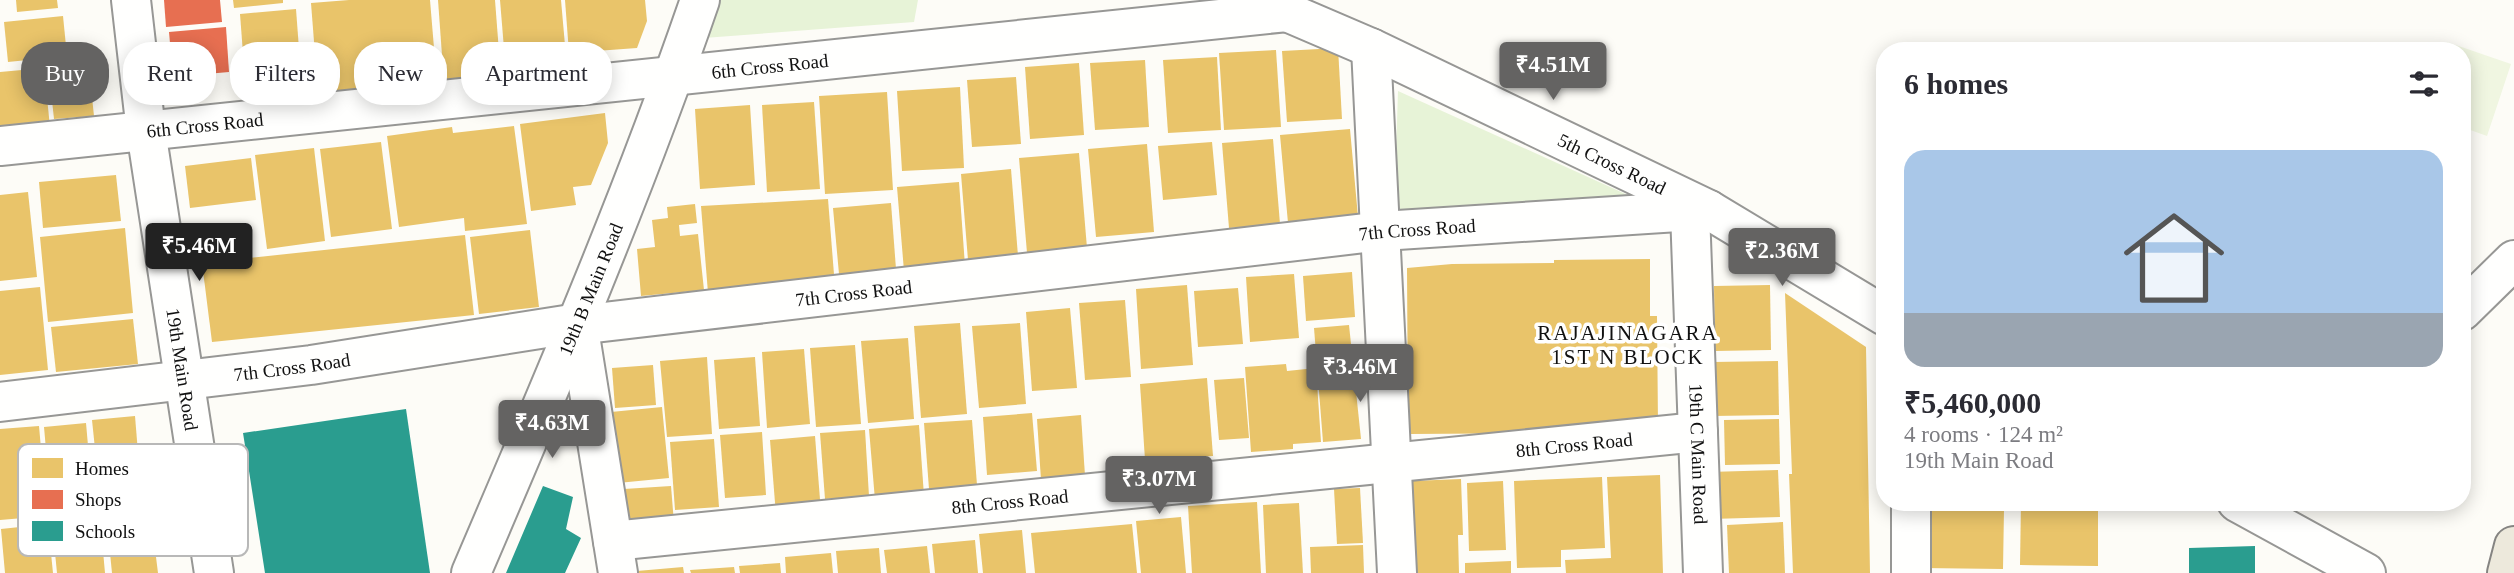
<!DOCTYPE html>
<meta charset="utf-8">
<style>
body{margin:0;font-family:"Times New Roman",serif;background:#f7f7f7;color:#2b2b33;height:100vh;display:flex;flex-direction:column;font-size:26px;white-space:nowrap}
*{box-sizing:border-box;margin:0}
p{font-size:23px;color:#7c7c81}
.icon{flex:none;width:38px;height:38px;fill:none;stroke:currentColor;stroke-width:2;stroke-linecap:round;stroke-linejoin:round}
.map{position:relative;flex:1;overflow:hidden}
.details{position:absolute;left:1876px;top:42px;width:595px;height:469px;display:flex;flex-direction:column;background:#fff;border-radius:28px;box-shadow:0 4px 18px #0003}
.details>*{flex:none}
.hud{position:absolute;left:21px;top:42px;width:665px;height:63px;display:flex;gap:14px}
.price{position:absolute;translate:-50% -60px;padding:0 16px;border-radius:7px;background:#646362;color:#fff;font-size:23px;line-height:46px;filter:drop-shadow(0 2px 4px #0008)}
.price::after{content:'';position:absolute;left:50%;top:42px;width:21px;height:16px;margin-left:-10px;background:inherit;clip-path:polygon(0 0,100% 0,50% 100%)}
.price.current{background:#222;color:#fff}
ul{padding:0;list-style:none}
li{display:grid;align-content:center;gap:14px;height:371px;padding:0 28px}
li+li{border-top:2px solid #e1e1e2}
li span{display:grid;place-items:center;height:217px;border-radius:21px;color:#555}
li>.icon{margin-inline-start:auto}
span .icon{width:126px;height:126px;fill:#fffc;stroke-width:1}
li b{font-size:30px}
h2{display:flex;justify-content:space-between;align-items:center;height:84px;padding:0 28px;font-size:30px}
.tag{padding:0 24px;border-radius:28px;background:#fff;box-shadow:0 4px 18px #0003;font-size:24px;line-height:63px}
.tag.current{background:#646362;color:#fff}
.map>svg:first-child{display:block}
.green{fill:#e7f3d7}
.pitch{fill:#f0f6e1}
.homes{fill:#e9c46a}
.shops{fill:#e76f51}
.schools{fill:#2a9d8f}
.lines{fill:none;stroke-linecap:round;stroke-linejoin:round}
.minor-casing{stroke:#979795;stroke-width:42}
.major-casing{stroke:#858482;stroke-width:42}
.minor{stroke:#fffffe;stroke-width:38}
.major{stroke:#ede9dc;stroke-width:38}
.labels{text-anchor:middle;stroke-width:7;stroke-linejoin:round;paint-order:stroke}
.street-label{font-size:19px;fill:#111;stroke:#fff}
.neighbourhood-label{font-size:21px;letter-spacing:2px;fill:#111;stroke:#fff}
.key{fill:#fff;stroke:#b8b8b8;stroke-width:2}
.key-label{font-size:19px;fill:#111}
</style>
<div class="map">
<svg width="2514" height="573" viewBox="0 0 2514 573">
<rect width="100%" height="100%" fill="#fdfcf7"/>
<!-- green -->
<g class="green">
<path d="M717 0H918L914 22 704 38Z"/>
<path d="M1398 91 1641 201 1394 215Z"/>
</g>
<!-- pitch -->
<path class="pitch" d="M2447 42 2511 64 2487 136 2462 127V51H2444Z"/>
<!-- homes -->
<g class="homes">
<path d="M16 0H57L58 8 17 12Z"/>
<path d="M233 0H283V3L234 8Z"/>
<path d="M349 0H430L437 84 318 93 311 3Z"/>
<path d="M438 0H495L501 78 444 83Z"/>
<path d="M500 0H561L567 68 506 73Z"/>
<path d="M565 0H645L647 21 637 48 569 53Z"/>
<path d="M296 9 302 89 246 93 240 14Z"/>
<path d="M63 16 67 56 8 62 4 22Z"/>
<path d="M1338 48 1342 119 1287 122 1282 51Z"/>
<path d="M1276 50 1281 127 1224 130 1219 53Z"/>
<path d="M1217 57 1221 130 1168 133 1163 60Z"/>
<path d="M88 60 94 116 54 119 48 64Z"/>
<path d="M1145 60 1149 127 1095 130 1090 63Z"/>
<path d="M1079 63 1084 135 1030 139 1025 67Z"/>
<path d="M44 68 50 127 0 132V72Z"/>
<path d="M1016 77 1021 144 972 147 967 80Z"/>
<path d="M960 87 964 168 902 171 897 91Z"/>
<path d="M887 92 893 190 825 194 819 96Z"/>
<path d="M814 102 820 189 767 192 762 105Z"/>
<path d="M750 105 755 185 700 189 695 109Z"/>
<path d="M605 113 608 143 591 185 573 187 576 205 531 211 520 124Z"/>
<path d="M514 126 527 224 465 231 464 218 399 227 387 136 452 127 453 133Z"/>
<path d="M1350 129 1358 217 1288 223 1280 135Z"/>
<path d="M1273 139 1280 224 1229 228 1222 143Z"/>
<path d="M381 142 392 229 331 237 320 149Z"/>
<path d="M1212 142 1217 195 1163 200 1158 146Z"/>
<path d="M1147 144 1154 232 1096 237 1088 149Z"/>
<path d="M314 148 325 241 267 249 255 155Z"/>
<path d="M1079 153 1087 248 1027 253 1019 158Z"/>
<path d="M251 158 256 200 190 208 185 166Z"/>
<path d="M1011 169 1018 256 968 260 961 174Z"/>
<path d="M116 175 121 221 43 228 39 182Z"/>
<path d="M959 182 965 266 904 271 897 187Z"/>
<path d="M28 192 37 277 0 281V195Z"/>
<path d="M828 199 835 287 708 293 701 206Z"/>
<path d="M891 203 896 269 839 274 833 208Z"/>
<path d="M695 204 697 223 679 225 680 236 698 234 704 290 641 296 637 249 655 247 652 220 668 218 667 207Z"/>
<path d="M125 228 133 313 48 322 40 237Z"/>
<path d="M530 230 539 307 479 314 470 237Z"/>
<path d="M465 235 474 315 212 342 202 263Z"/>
<path d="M1650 259V316H1657L1658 426 1555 427V433L1408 434 1407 268 1452 264 1554 263V260Z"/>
<path d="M1352 272 1355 317 1306 321 1303 276Z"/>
<path d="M1294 274 1299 338 1250 342 1246 277Z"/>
<path d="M1187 285 1193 365 1141 369 1136 289Z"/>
<path d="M1770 285 1771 350 1715 351 1714 286Z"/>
<path d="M40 287 48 370 0 375V291Z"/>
<path d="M1238 288 1243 344 1198 347 1194 291Z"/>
<path d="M1785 293 1866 347 1870 573H1793L1789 474H1792Z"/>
<path d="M1125 300 1131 377 1085 380 1079 303Z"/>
<path d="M1070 308 1077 388 1032 391 1026 312Z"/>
<path d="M133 319 138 364 56 372 51 327Z"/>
<path d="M960 323 967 414 921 418 914 326Z"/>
<path d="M1020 323 1026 404 979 408 972 326Z"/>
<path d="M1349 325 1361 439 1323 442 1314 328Z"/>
<path d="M908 338 914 419 868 423 861 341Z"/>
<path d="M855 345 861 424 816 427 810 348Z"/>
<path d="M804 349 810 424 767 428 762 352Z"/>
<path d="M707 357 712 434 667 437 660 361Z"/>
<path d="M755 357 760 426 719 429 714 360Z"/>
<path d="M1778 361 1779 415 1713 416V362Z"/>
<path d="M1286 364 1287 371 1316 368 1321 442 1293 444V449L1251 452 1245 367Z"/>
<path d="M653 365 656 405 615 408 612 368Z"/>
<path d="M1207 378 1213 456 1145 460 1140 384Z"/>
<path d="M1244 378 1249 438 1219 440 1214 380Z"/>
<path d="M662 407 669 478 618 483 611 412Z"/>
<path d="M1032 413 1037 471 987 475 983 417Z"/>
<path d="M1081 415 1085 476 1041 480 1037 419Z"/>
<path d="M135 416 139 465 97 468 92 420Z"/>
<path d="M1779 419 1780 464 1725 465 1724 420Z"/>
<path d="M972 420 977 485 929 489 924 423Z"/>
<path d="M86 423 94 513 52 517 44 427Z"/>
<path d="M919 425 924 496 875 500 869 429Z"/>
<path d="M39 426 47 516 0 520V429Z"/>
<path d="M865 430 869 496 825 499 820 433Z"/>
<path d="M762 432 766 495 725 498 720 435Z"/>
<path d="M815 436 821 512 776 515 770 440Z"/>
<path d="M714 439 719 507 675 510 670 442Z"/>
<path d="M1778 470 1780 517 1711 519 1709 472Z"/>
<path d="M1660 475 1663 573H1566L1565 560 1611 558 1607 477Z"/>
<path d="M1602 477 1605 548 1561 550V567L1517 568 1514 481Z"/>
<path d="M1461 479 1463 535H1458L1459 573H1415L1412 481Z"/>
<path d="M1503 481 1506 550 1469 551 1467 483Z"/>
<path d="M671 486 674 523 627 527 624 489Z"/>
<path d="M1360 488 1363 543 1337 544 1334 489Z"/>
<path d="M1257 502 1261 573H1192L1188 506Z"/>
<path d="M1922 502H2006V509H2004L2003 569 1922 568Z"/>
<path d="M2021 502H2098V566L2020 565Z"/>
<path d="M1299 503 1303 573H1266L1263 505Z"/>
<path d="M1181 517 1186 573H1141L1136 521Z"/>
<path d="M100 518 105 573H57L52 522Z"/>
<path d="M1783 522 1785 573H1729L1727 525Z"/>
<path d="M48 524 53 573H5L1 529Z"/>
<path d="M1132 524 1137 573H1035L1031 533Z"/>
<path d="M1022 530 1026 573H983L979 534Z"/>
<path d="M975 540 978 573H935L932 544Z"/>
<path d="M1363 545 1364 573H1311L1310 547Z"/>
<path d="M927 546 930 573H887L884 550Z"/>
<path d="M879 548 881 573H838L836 551Z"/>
<path d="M155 549 158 573H112L110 553Z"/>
<path d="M831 553 833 573H786L785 557Z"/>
<path d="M1511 561V573H1465V563Z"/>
<path d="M780 563 781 573H740L739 566Z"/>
<path d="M683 567 684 573H637V571Z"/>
<path d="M734 567 735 573H691L690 570Z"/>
</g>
<!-- shops -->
<g class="shops">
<path d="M164 0H220L222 22 166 27Z"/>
<path d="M226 27 229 72 173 77 169 32Z"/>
</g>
<!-- schools -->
<g class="schools">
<path d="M406 409 430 573H265L243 433Z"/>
<path d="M543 486 573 497 566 529 581 538 565 573H506Z"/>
<path d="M2255 546V573H2189V548Z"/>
</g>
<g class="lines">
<defs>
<g id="minor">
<path id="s1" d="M131 0 146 131 214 573"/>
<path id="s2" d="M1262 4 1287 12 1371 48 1709 210 1885 316"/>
<path d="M1371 48 1397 573"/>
<path id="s3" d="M0 146 1287 12"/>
<path id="s4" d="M1690 211 1703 573"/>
<path d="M2462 311 2514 260"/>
<path d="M578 323 618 573"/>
<path id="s5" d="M0 402 311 365 578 323H595L1382 231 1709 210"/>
<path d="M1911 502V573"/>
<path d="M2237 502 2366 573"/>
<path id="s6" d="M613 541 1698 432"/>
<path id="s7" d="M471 573C552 384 633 195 700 0"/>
</g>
<path id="major" d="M2507 573 2514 546"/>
</defs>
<!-- minor casing -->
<use href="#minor" class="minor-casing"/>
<!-- major casing -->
<use href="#major" class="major-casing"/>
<!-- minor -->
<use href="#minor" class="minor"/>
<!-- major -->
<use href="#major" class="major"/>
</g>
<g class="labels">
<!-- street labels -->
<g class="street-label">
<text dy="7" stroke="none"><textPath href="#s3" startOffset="774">6th Cross Road</textPath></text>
<text dy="7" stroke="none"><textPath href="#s3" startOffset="206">6th Cross Road</textPath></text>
<text dy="7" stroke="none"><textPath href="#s2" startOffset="385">5th Cross Road</textPath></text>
<text dy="7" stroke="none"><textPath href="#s5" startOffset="1428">7th Cross Road</textPath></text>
<text dy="7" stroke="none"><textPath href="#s7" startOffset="308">19th B Main Road</textPath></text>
<text dy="7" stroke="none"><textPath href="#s5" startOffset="861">7th Cross Road</textPath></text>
<text dy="7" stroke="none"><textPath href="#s5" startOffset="294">7th Cross Road</textPath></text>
<text dy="7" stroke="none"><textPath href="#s1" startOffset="373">19th Main Road</textPath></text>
<text dy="7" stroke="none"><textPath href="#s6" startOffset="966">8th Cross Road</textPath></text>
<text dy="7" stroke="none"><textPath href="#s4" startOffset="243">19th C Main Road</textPath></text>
<text dy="7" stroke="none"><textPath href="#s6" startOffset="399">8th Cross Road</textPath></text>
</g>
<!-- neighbourhood labels -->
<g class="neighbourhood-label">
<text x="1628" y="340">RAJAJINAGARA<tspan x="1628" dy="24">1ST N BLOCK</tspan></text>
</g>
</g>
<!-- legend -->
<rect x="18" y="444" width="230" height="112" rx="10" class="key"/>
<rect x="32" y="458" width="31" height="20" fill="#e9c46a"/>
<rect x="32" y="490" width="31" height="19" fill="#e76f51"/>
<rect x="32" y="521" width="31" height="20" fill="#2a9d8f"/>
<g class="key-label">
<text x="75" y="475">Homes</text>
<text x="75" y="506">Shops</text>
<text x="75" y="538">Schools</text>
</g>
</svg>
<b class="price" style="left:1553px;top:102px">₹4.51M</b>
<b class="price current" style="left:199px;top:283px">₹5.46M</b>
<b class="price" style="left:1782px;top:288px">₹2.36M</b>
<b class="price" style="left:1360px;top:404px">₹3.46M</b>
<b class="price" style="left:552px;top:460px">₹4.63M</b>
<b class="price" style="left:1159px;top:516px">₹3.07M</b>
<div class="hud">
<a class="tag current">Buy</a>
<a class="tag">Rent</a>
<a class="tag">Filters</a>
<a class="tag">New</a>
<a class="tag">Apartment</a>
</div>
<section class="details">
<h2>6 homes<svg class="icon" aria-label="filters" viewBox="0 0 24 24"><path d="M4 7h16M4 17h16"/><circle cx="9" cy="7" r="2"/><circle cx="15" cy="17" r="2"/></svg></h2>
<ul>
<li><span style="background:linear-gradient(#a9c7e8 75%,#9aa5b1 0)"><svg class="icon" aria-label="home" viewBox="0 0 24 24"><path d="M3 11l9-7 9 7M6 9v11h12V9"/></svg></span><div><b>₹5,460,000</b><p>4 rooms · 124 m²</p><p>19th Main Road</p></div></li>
</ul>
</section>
</div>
